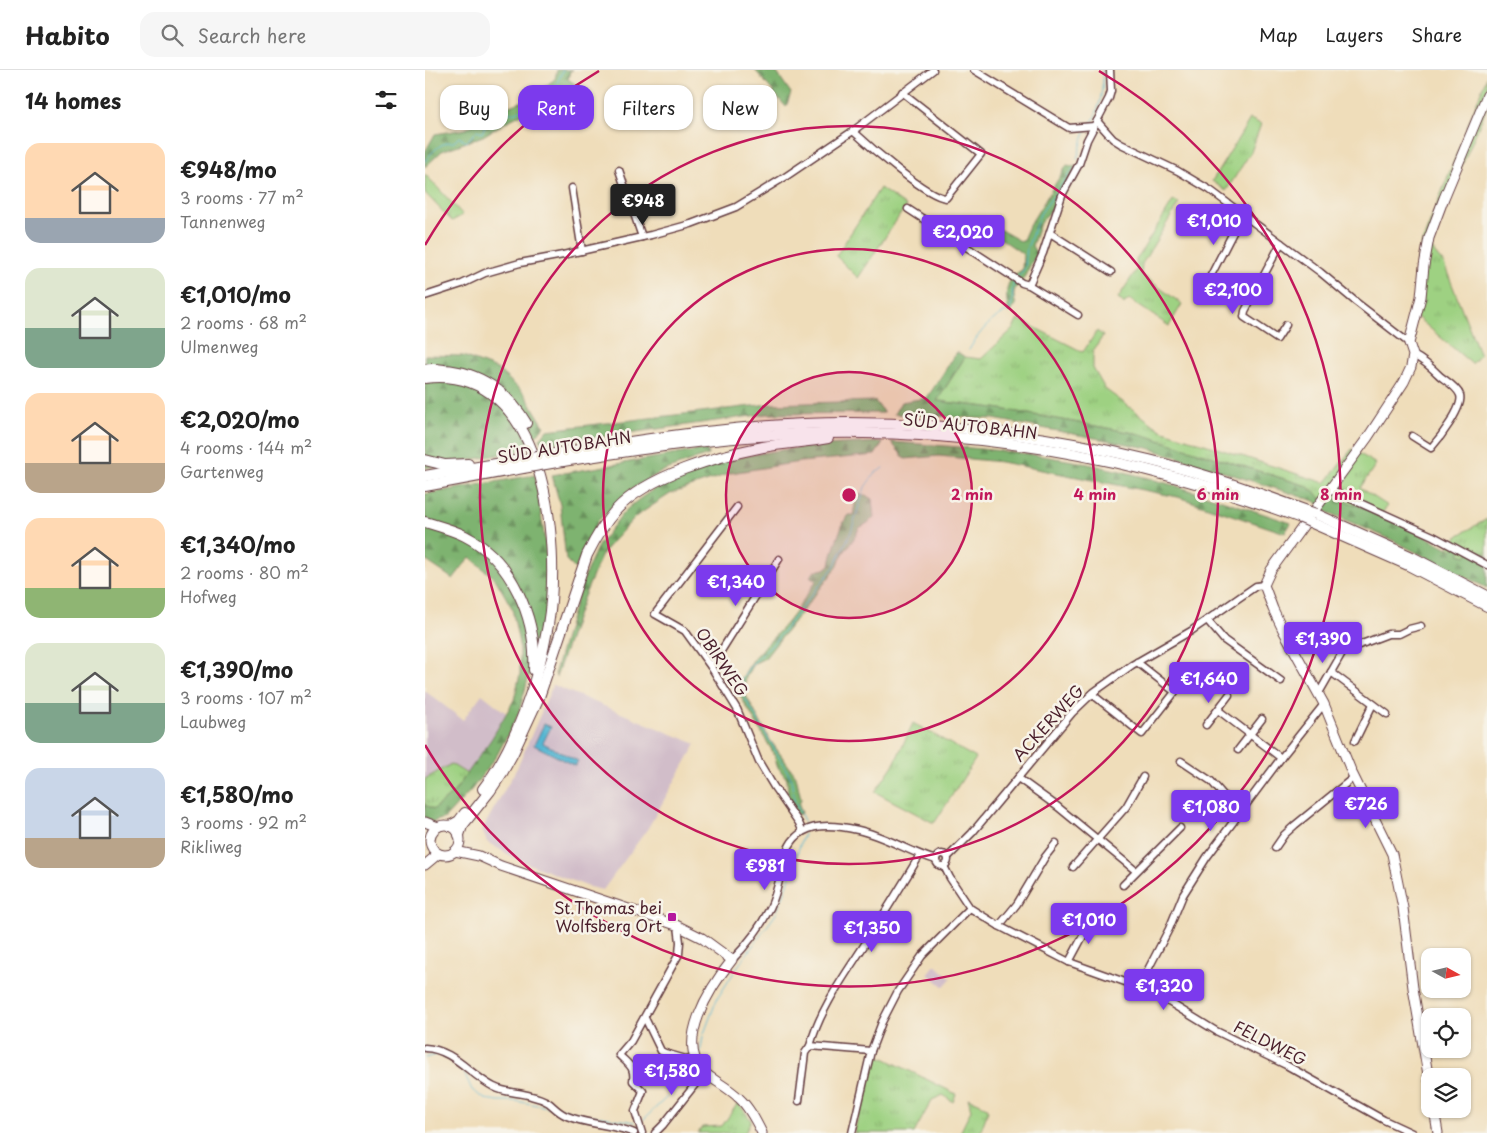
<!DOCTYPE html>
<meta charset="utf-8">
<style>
body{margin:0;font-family:"Playpen Sans",sans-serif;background:#f6f6f6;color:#222;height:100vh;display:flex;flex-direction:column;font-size:19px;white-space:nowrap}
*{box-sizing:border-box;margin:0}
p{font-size:16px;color:#767676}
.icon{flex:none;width:28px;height:28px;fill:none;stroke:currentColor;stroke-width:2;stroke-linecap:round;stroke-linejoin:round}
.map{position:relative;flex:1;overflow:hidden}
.sheet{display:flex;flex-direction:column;background:#fff;width:425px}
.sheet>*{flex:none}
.top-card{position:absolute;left:15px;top:15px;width:475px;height:45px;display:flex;gap:10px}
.needle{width:32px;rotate:98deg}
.buttons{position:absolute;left:996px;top:878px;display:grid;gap:10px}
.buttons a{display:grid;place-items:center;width:50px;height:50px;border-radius:10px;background:#fff;box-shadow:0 1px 4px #0004;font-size:25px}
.price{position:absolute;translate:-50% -42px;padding:0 11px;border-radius:5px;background:#7c3aed;color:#fff;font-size:16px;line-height:32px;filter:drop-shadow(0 1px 2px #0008)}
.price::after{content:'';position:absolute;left:50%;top:30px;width:15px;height:11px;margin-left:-8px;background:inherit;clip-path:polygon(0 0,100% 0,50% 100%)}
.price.on{background:#222;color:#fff}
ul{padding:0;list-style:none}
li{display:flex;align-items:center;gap:15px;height:125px;padding:0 25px}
li span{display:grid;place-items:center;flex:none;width:140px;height:100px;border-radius:15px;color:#555}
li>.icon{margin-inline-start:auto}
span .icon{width:60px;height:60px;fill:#fffc;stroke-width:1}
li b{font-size:21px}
h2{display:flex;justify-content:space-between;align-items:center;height:60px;padding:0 25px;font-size:21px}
.tag{padding:0 18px;border-radius:15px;background:#fff;box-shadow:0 1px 4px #0004;font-size:18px;line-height:45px}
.tag.on{background:#7c3aed;color:#fff}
header{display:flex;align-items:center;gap:30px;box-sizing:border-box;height:70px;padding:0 25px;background:#fff;border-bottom:1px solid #e0e0e0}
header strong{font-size:24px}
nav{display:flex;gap:28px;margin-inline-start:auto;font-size:18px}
.search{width:350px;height:45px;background:#f6f6f6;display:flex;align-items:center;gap:12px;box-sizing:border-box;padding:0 18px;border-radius:15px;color:#767676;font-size:19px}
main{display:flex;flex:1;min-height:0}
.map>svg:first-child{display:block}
.industrial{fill:#d1bdc9}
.grass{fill:url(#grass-tufts);stroke:#747856}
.forest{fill:url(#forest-firs);stroke:#64694e}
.water{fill:#54b6d2;stroke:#4f6a7e}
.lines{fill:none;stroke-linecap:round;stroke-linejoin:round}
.stream{stroke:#54b6d2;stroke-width:1}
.minor-casing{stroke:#633c40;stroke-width:9}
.major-casing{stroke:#633c40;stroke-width:11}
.highway-casing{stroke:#633c40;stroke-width:12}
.minor{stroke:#fff;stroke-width:6}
.major{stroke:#fff;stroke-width:9}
.highway{stroke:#fff;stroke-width:10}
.highway-bridge-casing{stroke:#633c40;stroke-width:12;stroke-linecap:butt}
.highway-bridge{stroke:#fff;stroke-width:10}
.ring{fill:none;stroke:#c2185b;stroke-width:2.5}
.poi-dot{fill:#b5179e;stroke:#f7f3e8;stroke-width:2}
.labels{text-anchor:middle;stroke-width:5;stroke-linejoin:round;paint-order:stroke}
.street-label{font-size:16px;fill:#4a1f2b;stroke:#f7f3e8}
.poi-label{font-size:16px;fill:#4a1f2b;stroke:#f7f3e8;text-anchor:end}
.centre{fill:#c2185b;stroke:#f7f3e8;stroke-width:2.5}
.ring-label{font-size:15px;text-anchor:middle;font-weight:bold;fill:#c2185b;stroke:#f7f3e8;stroke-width:5;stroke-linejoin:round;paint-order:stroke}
</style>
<header>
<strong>Habito</strong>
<div class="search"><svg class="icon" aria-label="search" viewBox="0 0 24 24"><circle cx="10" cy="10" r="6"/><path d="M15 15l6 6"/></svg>Search here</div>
<nav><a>Map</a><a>Layers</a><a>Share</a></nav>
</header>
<main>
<section class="sheet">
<h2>14 homes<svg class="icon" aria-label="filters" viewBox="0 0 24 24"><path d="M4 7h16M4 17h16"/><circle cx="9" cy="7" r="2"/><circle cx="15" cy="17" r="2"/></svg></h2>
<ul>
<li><span style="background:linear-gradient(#ffd9b3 75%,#9aa5b1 0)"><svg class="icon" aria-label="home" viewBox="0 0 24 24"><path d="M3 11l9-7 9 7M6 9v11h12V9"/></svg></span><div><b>€948/mo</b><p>3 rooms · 77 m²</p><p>Tannenweg</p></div></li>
<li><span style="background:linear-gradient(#dfe7d0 60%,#7fa58c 0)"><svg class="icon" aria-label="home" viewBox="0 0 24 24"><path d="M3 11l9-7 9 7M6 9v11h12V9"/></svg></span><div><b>€1,010/mo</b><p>2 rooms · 68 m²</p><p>Ulmenweg</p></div></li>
<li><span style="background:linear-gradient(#ffd9b3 70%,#b9a48a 0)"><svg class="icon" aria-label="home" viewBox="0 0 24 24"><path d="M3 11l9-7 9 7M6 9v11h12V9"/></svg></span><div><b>€2,020/mo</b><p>4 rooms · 144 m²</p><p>Gartenweg</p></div></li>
<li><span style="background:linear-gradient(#ffd9b3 70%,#8fb573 0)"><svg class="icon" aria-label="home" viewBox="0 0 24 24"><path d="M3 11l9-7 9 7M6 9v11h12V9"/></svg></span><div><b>€1,340/mo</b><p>2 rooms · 80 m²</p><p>Hofweg</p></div></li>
<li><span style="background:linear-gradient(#dfe7d0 60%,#7fa58c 0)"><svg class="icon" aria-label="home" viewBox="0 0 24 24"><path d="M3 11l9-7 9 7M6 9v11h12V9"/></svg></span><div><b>€1,390/mo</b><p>3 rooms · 107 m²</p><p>Laubweg</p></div></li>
<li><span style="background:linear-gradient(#c9d6e8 70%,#b9a48a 0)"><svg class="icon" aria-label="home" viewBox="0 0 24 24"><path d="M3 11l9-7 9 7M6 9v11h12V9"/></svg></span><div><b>€1,580/mo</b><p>3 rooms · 92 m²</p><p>Rikliweg</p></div></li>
</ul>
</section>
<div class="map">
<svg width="1062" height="1063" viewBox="0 0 1062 1063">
<defs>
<pattern id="grass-tufts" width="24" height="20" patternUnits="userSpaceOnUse" patternTransform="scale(1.25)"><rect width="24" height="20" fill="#9ed182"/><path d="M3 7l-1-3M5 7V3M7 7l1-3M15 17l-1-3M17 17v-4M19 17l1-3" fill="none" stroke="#8ab370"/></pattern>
<pattern id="forest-firs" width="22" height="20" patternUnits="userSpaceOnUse" patternTransform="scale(1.25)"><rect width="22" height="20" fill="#7eb370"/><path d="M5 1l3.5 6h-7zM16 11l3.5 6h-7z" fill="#69915c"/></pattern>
</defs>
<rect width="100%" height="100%" fill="#f7f3e8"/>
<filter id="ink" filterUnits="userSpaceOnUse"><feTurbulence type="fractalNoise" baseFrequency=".02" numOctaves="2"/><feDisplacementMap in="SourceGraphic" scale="10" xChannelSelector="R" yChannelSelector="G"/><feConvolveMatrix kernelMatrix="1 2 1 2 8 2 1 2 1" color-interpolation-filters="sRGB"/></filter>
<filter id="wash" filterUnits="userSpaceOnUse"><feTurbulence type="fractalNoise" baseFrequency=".0096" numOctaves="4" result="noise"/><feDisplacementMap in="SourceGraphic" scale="20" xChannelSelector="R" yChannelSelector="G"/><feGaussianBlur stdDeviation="1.12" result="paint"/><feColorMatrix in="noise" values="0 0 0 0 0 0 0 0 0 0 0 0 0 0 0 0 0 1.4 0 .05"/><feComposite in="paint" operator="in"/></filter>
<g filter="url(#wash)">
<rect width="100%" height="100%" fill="#efddba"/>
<!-- industrial -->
<g class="industrial">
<path d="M128 615 271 674 223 758 178 820 164 817 91 789 62 772 57 760 93 696Z"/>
<path d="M0 621 38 650 57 624 81 643 67 668 42 704 26 694 0 709Z"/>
<path d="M510 895 526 908 519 917 503 904Z"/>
</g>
<!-- grass -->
<g class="grass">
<path d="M1062 6V37L1021 133 1005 177 1019 194 1055 285 1047 294 987 243 993 212 992 193 996 175Z"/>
<path d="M825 49 836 54 826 82 801 121 787 111Z"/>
<path d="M0 104 38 145 27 151 0 123Z"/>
<path d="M455 118 481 136 433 208 411 186Z"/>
<path d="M748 131 754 133 717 194 716 204 757 234 744 256 704 229 699 234 693 228 712 199 711 190Z"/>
<path d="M593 249 658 282 672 261 678 266 668 281V298L680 319 736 360 900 413 927 379 951 394 935 418 963 436 956 444 899 431 882 416 715 364 570 338 512 331 540 287 556 289 588 259Z"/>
<path d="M1062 449V485L1048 478 1041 486 1033 484 1023 477 1034 465Z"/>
<path d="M488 653 551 688 510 752H507L450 722 470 692Z"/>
<path d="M26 694 42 704 30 721 9 739 0 735V709Z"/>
<path d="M451 986 457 987 531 1024 528 1032 518 1025 507 1030 489 1063H429L447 990Z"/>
<path d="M543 1028 562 1037 563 1041 555 1063H535L546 1040Z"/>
<path d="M313 1033 326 1050 320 1063H273L277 1057 297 1056Z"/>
</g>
<!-- forest -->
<g class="forest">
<path d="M132 0H148L145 1 143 9 160 21 157 36 143 45 122 31 81 52 58 66 17 81 0 97V82L10 64 41 59 68 42 101 30 130 9Z"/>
<path d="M330 0H350L366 23 361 37Z"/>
<path d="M642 95 651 97 628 138 615 153 607 176 612 184C607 191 604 198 600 206 593 218 585 217 591 235L584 243C580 225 579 209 597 200L598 184 562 159H574L597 172 604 156Z"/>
<path d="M532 282 540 287 512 331 570 338 715 364 882 416 899 431 905 427 917 430 956 444 1027 480 1035 472 1039 475 1034 484 1041 486 1048 478 1062 485V518L965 469 902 442 890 431 723 378 569 349 469 344 476 332 502 328Z"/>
<path d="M0 285 38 286 72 299 99 323 119 356 100 380 0 398Z"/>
<path d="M450 331 459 343 341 344 117 375 115 369 122 360 344 334Z"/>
<path d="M458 372 450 385 375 392 306 403 245 424 210 447 178 482 158 529 131 607 130 602C142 562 152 519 171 480 174 473 181 466 186 459 191 453 195 446 200 441 262 383 377 375 458 372Z"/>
<path d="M466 372C535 377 605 381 673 396 739 410 803 432 866 453L860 463 753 427 576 392 514 386 480 389Z"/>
<path d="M282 379 283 385 238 401 203 421 173 451 150 499 141 490 135 435 127 405Z"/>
<path d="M110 405 123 491 121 545 93 645 72 685 47 719 20 748 7 752 0 747V735L9 739 30 721 67 668 89 630 95 604V579L87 538 71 510 45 487 28 509 0 490V424Z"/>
<path d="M432 424 442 426 447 429 449 447 443 453 434 458C429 473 417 480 413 496L340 588 328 594 321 607 319 622 345 670 371 706 376 729 374 735 377 743 372 745 363 727 362 709 352 696 349 684 313 622C318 593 346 572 364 550 374 538 382 524 391 511L385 506 390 501 400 499 405 495C406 485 417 452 423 445H428Z"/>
</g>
<!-- water -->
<path class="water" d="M119 654 126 657 118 673 153 691 150 696 109 675Z"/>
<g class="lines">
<!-- stream -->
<g class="stream">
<path d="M666 54C675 38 679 19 677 0"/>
<path d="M652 89 659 65 662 60"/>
<path d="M0 91C7 82 16 71 29 72L34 67 41 72 52 61 57 63 61 54 82 43 91 42 99 39 131 16 138 0"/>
<path d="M593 207 600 198 602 178 615 144 648 99"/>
<path d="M544 280C552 266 559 257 572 247 576 244 582 242 585 239 589 234 586 219 589 212"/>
<path d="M381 755 369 730 366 708 317 623V608L326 595 347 575 409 497 426 462 440 417 450 403 459 398"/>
<path d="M275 985 278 966 292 929 313 896 351 844 363 814 368 795 379 764"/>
<path d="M0 988 14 984 25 990 38 1000 47 1020 60 1029 73 1031H91L123 1037"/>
<path d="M134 1038 157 1044"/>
<path d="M164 1045 210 1052"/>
<path d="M218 1050 266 1004"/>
</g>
</g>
</g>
<g filter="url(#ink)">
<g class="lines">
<defs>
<g id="minor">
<path d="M549 0 644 58 669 56"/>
<path d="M672 51 688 69 696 74 753 101 785 120 895 202 931 232 984 273"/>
<path d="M428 61C444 76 502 127 521 128L556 84 477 22"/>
<path d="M194 100 217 167"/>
<path d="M147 118 157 181"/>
<path d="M483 139 597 213 604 215 653 245"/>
<path d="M625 163 686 202"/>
<path d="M856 173 820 241 819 247 852 269 861 255"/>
<path d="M604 215 618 183 637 125 654 94 662 70 684 28 686 21 685 0"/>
<path d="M780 217 817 145"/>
<path d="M0 226 37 214 60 203 95 193 138 185 226 165 266 154 311 137 360 107 428 61 508 0"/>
<path d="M987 366 1006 378C1014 369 1039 337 1035 325 1032 317 1021 311 1015 306 1007 298 998 290 988 285"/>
<path d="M904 419 1008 466 1062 495"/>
<path d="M312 437 230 544 260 561 286 597 312 639 334 692 349 717 374 753 377 760"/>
<path d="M782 550 799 570 856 611"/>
<path d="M286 597 354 489"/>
<path d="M906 602 962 644"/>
<path d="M894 623 921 576 934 575 963 564H974L984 559 996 556"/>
<path d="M667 624 717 664 750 622 712 592"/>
<path d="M793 640 856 688"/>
<path d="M781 655 804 625"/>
<path d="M930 671 948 634"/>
<path d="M813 680 837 649"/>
<path d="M756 691 786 711 814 743"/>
<path d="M593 708 633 737 711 801"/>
<path d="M850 778 859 765 870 755 929 707"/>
<circle cx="517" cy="790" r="6"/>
<path d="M523 787 547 763 647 643 669 622 707 595 766 561 831 516 839 515"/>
<path d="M519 796 525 808 545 838 574 856 644 892 714 917 742 931 791 961 861 995 959 1050 987 1063"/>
<path d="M648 797 701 737 718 707"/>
<path d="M698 815 755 758"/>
<path d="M574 856 592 834 620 787 631 773"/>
<path d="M307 890C322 875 335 858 345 838 353 821 355 804 360 787 370 751 403 753 433 760 460 766 484 782 511 790"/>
<path d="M644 892 665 853 677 849"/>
<path d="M714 917 744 859 758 825 782 787 856 688 899 634"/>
<path d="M220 948 236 981 240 983 271 992"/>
<path d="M385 976C395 939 420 905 440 874 459 844 477 815 495 785"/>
<path d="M0 978C28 979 45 1005 69 1017 80 1023 94 1022 106 1026 111 1027 119 1030 124 1033 130 1038 134 1043 142 1046 163 1055 188 1054 209 1063"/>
<path d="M374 1031 380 983 385 976 446 981"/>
<path d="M217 1063 210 1041 218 1021 208 1011C210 997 204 995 194 985L206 971 254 884 255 872 253 856"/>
<path d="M230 1063 238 1055 280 1002"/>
<path d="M427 1063 446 981 457 952 473 921 497 886 545 838"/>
</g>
<g id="major">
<path d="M0 752 13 757"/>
<circle cx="20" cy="770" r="15"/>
<path d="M30 781 54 786 76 796 251 855 277 868 307 890C286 916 248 974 280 1003 291 1012 304 1018 314 1028 324 1037 331 1051 337 1063"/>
<path d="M0 795 12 785 15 784"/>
<path d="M1005 1016 988 918 978 838 967 784 927 703 899 634 858 560 848 539 839 515 846 500 943 367 979 312 986 297 988 285 984 273 996 227 999 196 1004 168 1019 128 1062 25"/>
<path d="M1009 1039 1013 1063"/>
</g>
<g id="highway">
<path d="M0 300C6 298 13 299 19 300 55 302 83 323 101 353"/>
<path d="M0 308C120 292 137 472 123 555 114 608 91 677 58 719"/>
<path d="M129 384C226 368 324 353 423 353 525 353 626 366 724 390 778 403 830 422 882 441"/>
<path d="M0 390 20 395 43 394"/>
<path d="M132 392C210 380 290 367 369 364 543 356 714 387 876 448"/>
<path d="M0 406 95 390"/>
<path d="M0 416 98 398"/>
<path d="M891 444 987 487 1062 526"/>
<path d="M0 452C13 456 28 460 40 466 87 490 112 549 109 600"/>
<path d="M885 452 983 495 1062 536"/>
<path d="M25 756 34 751 40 743"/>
<path d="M34 765 37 756 65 721 77 703 88 683 114 627 162 485C170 469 179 453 191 440 223 405 293 386 338 377 359 373 382 372 403 368"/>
</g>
</defs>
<!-- minor casing -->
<use href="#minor" class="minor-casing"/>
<!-- major casing -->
<use href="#major" class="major-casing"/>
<!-- highway casing -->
<use href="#highway" class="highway-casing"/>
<!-- minor -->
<use href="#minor" class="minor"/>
<!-- major -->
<use href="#major" class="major"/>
<!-- highway -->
<use href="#highway" class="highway"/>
<defs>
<g id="highway-bridge">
<path d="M95 390 129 384"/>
<path d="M98 398 132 392"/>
<path d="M882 441 891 444"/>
<path d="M876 448 885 452"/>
</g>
</defs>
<!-- highway-bridge casing -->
<use href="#highway-bridge" class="highway-bridge-casing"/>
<!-- highway-bridge -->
<use href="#highway-bridge" class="highway-bridge"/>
</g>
</g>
<!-- distance rings -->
<circle cx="424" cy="425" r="123" fill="#c2185b" fill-opacity=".12"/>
<g class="ring">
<circle cx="424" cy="425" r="123"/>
<circle cx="424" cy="425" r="246"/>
<circle cx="424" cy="425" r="369"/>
<path d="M0 175A492 492 0 0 1 174 1M674 1A492 492 0 1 1 0 675"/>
</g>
<!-- markers -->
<rect class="poi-dot" x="242" y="842" width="10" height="10" rx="2.5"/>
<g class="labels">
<!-- street labels -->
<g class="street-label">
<text transform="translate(545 356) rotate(6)" y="6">SÜD AUTOBAHN</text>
<text transform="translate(139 377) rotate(-9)" y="6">SÜD AUTOBAHN</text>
<text transform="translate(297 592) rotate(56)" y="6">OBIRWEG</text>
<text transform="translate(623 653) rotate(-48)" y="6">ACKERWEG</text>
<text transform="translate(845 973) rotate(27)" y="6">FELDWEG</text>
</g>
<!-- poi labels -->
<g class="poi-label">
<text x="237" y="844">St.Thomas bei<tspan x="237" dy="18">Wolfsberg Ort</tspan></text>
</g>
</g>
<circle cx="424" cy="425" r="8" class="centre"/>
<g class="ring-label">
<text x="547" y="430">2 min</text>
<text x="670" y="430">4 min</text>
<text x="793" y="430">6 min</text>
<text x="916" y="430">8 min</text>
</g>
</svg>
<div class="buttons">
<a><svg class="needle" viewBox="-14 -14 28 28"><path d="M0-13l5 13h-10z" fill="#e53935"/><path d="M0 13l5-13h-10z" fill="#767676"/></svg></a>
<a><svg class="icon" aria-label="locate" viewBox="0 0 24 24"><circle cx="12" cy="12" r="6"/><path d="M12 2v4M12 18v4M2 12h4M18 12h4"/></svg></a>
<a><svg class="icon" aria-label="layers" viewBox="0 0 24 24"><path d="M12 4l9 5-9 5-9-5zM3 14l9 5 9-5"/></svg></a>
</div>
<b class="price on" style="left:218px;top:156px">€948</b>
<b class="price" style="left:789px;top:176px">€1,010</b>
<b class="price" style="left:538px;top:187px">€2,020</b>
<b class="price" style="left:808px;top:245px">€2,100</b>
<b class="price" style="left:311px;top:537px">€1,340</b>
<b class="price" style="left:898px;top:594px">€1,390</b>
<b class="price" style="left:784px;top:634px">€1,640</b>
<b class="price" style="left:941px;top:759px">€726</b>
<b class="price" style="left:786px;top:762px">€1,080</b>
<b class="price" style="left:340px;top:821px">€981</b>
<b class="price" style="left:664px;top:875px">€1,010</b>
<b class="price" style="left:447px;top:883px">€1,350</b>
<b class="price" style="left:739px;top:941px">€1,320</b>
<b class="price" style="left:247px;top:1026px">€1,580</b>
<div class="top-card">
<a class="tag">Buy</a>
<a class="tag on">Rent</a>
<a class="tag">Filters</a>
<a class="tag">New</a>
</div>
</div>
</main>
